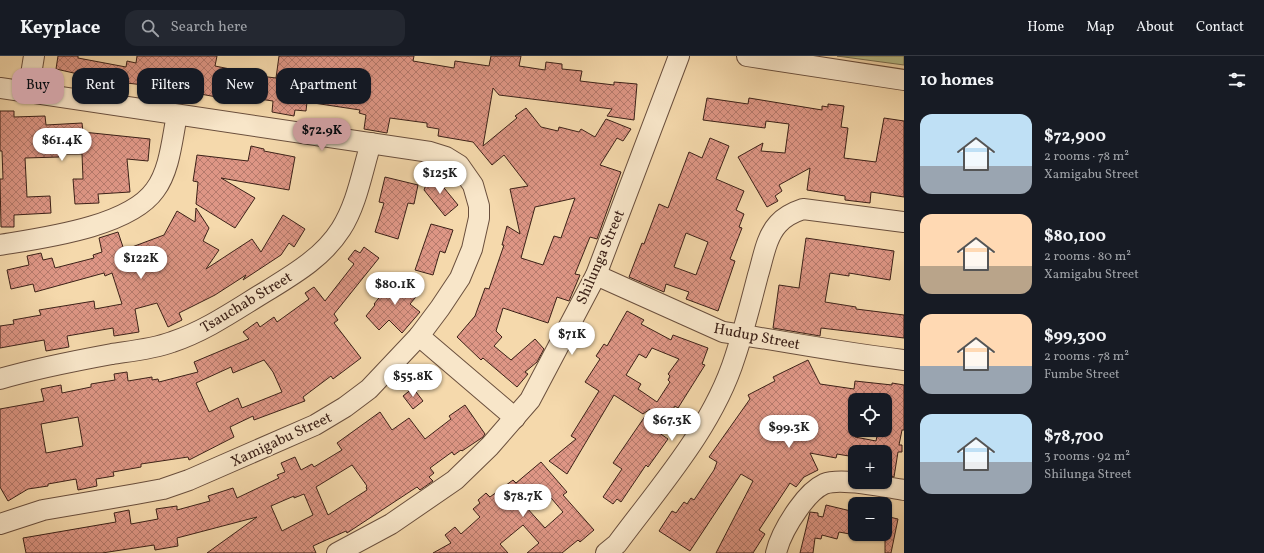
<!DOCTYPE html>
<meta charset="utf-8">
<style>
body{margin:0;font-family:Vollkorn,serif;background:#242831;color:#f1f3f6;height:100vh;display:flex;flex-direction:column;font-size:15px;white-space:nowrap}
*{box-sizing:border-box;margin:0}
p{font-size:13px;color:#9ea1a6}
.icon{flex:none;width:22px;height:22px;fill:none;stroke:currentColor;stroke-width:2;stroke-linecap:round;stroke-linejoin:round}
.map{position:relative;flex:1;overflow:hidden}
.panel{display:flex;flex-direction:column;background:#171b24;width:360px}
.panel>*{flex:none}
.banner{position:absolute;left:12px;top:12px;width:380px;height:36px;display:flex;gap:8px}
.controls{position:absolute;left:848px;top:337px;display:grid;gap:8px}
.controls a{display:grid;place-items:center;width:44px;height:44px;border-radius:8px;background:#171b24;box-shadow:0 1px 3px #0004;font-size:20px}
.price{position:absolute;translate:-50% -34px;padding:0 9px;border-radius:14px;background:#fff;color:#222;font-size:13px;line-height:26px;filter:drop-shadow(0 1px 2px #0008)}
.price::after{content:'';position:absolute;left:50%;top:24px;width:12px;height:9px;margin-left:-6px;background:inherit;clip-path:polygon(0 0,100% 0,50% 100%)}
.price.on{background:#c59692;color:#111}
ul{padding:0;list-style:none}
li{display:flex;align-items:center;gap:12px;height:100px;padding:0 16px}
li span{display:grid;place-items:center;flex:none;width:112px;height:80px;border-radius:12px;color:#555}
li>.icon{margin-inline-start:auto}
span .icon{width:48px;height:48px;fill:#fffc;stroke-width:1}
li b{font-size:17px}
h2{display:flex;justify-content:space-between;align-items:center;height:48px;padding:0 16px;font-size:17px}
.chip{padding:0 14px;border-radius:12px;background:#171b24;box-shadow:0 1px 3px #0004;font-size:14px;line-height:36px}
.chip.on{background:#c59692;color:#111}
header{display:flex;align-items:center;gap:24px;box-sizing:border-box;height:56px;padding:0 20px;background:#171b24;border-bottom:1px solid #363941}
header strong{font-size:19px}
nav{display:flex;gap:22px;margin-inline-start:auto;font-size:14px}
.search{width:280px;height:36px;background:#242831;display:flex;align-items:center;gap:10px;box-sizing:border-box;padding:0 14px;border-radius:12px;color:#9ea1a6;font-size:15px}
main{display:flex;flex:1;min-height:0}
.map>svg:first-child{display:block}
.green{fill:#b9c08b;stroke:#7a7052}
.building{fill:url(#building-cross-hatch);stroke:#3c2118;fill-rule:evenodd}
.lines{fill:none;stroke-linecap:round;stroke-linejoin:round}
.minor-casing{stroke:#6a4f3d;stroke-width:22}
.minor{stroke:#f8e6c9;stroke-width:20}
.labels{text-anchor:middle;stroke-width:4;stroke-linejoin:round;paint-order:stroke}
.street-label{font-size:15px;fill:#3c2118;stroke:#f8e6c9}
</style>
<header>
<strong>Keyplace</strong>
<div class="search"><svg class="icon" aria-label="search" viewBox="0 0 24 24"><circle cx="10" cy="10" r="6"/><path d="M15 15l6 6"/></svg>Search here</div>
<nav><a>Home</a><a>Map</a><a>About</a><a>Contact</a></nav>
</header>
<main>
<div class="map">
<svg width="904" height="497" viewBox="0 0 904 497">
<defs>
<pattern id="building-cross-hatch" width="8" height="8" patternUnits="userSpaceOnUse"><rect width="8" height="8" fill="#de9685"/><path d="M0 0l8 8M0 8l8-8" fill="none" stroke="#b57a6c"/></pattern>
</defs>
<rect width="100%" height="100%" fill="#f5d9ac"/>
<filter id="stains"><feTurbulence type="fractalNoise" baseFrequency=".005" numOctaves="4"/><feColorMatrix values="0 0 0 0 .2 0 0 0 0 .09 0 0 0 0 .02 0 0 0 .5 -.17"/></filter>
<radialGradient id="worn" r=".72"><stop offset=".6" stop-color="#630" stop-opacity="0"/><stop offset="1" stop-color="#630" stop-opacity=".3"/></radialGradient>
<!-- green -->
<path class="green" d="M837 0H904V9Z"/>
<!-- building -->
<g class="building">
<path d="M58 0H78V2L126 11 127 5 136 7 137 0H217L215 10 235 14V17L276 22 279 0H414L413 5 454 12 455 5 489 10 491 0H521L519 10 545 14 546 6 562 8V13L582 15 580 25 614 29V26L637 28 634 64 607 60 612 53 499 39 493 32 483 90 517 62 515 60 526 52 541 71 558 75 559 71 579 76 581 73 595 81 606 63 631 73 623 85 617 82 600 109 621 116 597 183 590 181 575 218 580 219 569 245 557 241 548 267 503 252 496 275 502 281 494 290 511 304 535 283 544 293 537 306 525 316 528 318 517 331 483 302 481 304 457 281 475 260 485 232 489 233 504 189H502L507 170 520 178 510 133 528 130 504 99 492 109 473 86 438 80 439 73 427 71V67L390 62 387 77 364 73 366 59 359 57 360 54 307 46 306 55 295 54 294 60 272 56 273 45 231 39 230 41 222 40V42L168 32 166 41 142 37 144 29 109 25 56 13ZM575 142 561 182 554 180 543 209 521 202 535 151Z"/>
<path d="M707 42 748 48 749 42 822 54V50L828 51V48L844 50 841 71 848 72 844 102 876 106 884 62 904 65V141L871 136 870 147 845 144V140L807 134 810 112 779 129 782 135 775 140 778 145 767 151 738 101 763 87 761 95 785 97 789 68 766 65 765 72 703 64Z"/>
<path d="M0 55H14V61L45 60 46 69 82 67 83 76 150 83 148 105 127 103 130 136 98 138 99 147 75 148 73 123H83L82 98H59V101L25 102 27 141 50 140 51 157 14 159V171H1L0 123H3L2 95H0Z"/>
<path d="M710 82 729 90 716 123 744 135 736 154 744 158 739 171 742 172 730 203 735 205 718 255 686 243 689 236 666 228 664 236 629 221 642 187 644 188 659 148 668 152 689 96 702 102ZM686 177 708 186 696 219 674 211Z"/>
<path d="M251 90 264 93V95L295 101 289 134 221 122 255 142 235 172 196 148 198 126 193 125 197 99 248 105Z"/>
<path d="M431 116 458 149 445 160 424 134Z"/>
<path d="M385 121 418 129 414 148 408 147 398 183 375 176 384 147 379 146Z"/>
<path d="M196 152 209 172 203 185 219 194 206 213 252 183 261 196 283 159 305 173 294 191 289 187 281 199 243 224 246 219 215 239 179 257 182 264 168 271 157 247 135 253 139 276 114 280 113 272 67 280 69 291 46 295 44 284 0 292V270L14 268 13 264 41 259 39 254 94 245 95 253 122 248 112 217 105 220 104 217 35 236 33 228 11 233 7 214 29 209 27 200 41 197 43 204 52 202 55 212 94 202 93 199 102 196 99 182 118 176 124 194 164 179 177 155 195 166Z"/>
<path d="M431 168 453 174 445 197 440 195 433 219 415 214Z"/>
<path d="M806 182 894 195 890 224 849 217V220L830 217 825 246 856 251V253L904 259V282L821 272 820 280 773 272 779 229 799 232Z"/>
<path d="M364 191 379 202 334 258 338 264 334 267 361 302 333 323 331 320 303 341 305 345 254 364 253 360 230 371 234 381 189 404 188 401 141 408V411L113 416 114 420 96 423 97 430 78 434 76 423 48 428V430L28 433 8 445 0 431V353L44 345 41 333 61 329 62 337 91 331V328L115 324 114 318 127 316 128 325 152 321V324L158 323 159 326 198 316 194 306 249 283 243 276 257 266 260 271 274 261 277 266 309 243 305 237 314 231 325 245 354 208 348 203 355 194 360 197ZM264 304 273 316 282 336 242 352 238 342 209 356 196 327 231 311 233 317ZM78 361 83 390 46 397 41 368Z"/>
<path d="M396 221H401L420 236 410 248 420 256 402 277 389 264 379 274 366 260 375 249 374 248Z"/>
<path d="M627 255 644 264 641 268 671 284 673 279 708 292 702 308 705 309 678 352 675 350 658 376 668 383 648 411 646 409 621 446 617 443 613 448 603 441 622 413 613 407 650 353 643 358 614 339 567 418 549 405 576 383 571 380 599 335 585 326 600 303 596 300 604 288 607 290ZM652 292 679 303 668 318 670 320 668 324 670 326 657 346 638 333 641 328 626 319 639 298 646 302Z"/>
<path d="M808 304 820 328 854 333 855 325 892 329V327L904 329V374H902L899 389H902V396H898L894 421 885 419V396H855V401L837 398 836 402 810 397 818 414 804 421 796 431 790 427 759 474 765 478 753 497H716L753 425 741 418 690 495 659 475 672 455 676 457 684 446 687 448 691 442 694 444 714 414 717 406 709 401 750 343 748 339 775 325 773 321ZM855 344H889L884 376 878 375 876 385 855 381Z"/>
<path d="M413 332 423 345 413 353 403 340Z"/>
<path d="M465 349 485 378 483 381 462 395 461 394 454 399 452 396 430 412 434 417 429 421 433 425 420 434 417 431 347 477 346 475 313 490 316 497H207L257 461 177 482 178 490 155 494 154 489 102 497H26L23 482 116 466 114 457 129 454 131 468 158 463 156 453 177 450V454L210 445 208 440 233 432 237 442 279 422 277 419 285 416 281 407 295 401 301 414 312 408 314 411 342 394 337 387 380 356 392 374 409 362 425 383 451 363 449 360ZM352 409 367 430 366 431 367 434 328 459 316 431ZM304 438 313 459 282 475 271 450 294 440V442Z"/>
<path d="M541 406 567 436 563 439 594 474 580 486 578 484 562 497H527L539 487 523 469 500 488 508 497H433L451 487 445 479 455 471 461 478 480 461 473 453 480 447 478 444 486 437 490 441 513 424 516 427ZM546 436 563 456 545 472 526 451Z"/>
<path d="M826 449 855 456V479L839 476 837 483 822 479 821 483 815 482 813 497H800L810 456 818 457V460L823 461Z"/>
<path d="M885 460 898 463 891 497H885Z"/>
</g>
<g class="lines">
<defs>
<g id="minor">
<path d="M747 0 904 24"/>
<path d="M0 32 430 96 446 101 459 109 473 129 479 150V162L472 193 460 222 440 252 419 280 369 333 345 351 315 369 189 424 163 433 136 438 43 454 0 468"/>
<path d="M28 37 34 0"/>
<path d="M0 189C42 182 129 171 155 134 170 114 172 83 177 59"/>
<path d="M596 219 723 276C783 285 843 297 904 304"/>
<path d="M419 280 515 362"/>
<path d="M0 323C37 312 74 305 112 298 132 295 153 293 172 286 208 274 238 252 270 233 296 217 324 200 341 173 357 148 362 116 371 87"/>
<path d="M337 497 391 468 455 424 490 390 530 344 596 219 679 0"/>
<path d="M606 497 617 488C660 430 713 371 735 301 744 274 751 246 758 219 763 203 766 181 778 168 784 161 794 156 803 153L904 166"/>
<path d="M776 497C780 480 788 467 798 453 805 443 813 433 824 428 841 421 885 431 904 434"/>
</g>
</defs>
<!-- minor casing -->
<use href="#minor" class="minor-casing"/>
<!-- minor -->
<use href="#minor" class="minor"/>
</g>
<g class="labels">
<!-- street labels -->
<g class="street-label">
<text transform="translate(600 201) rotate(-67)" y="5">Shilunga Street</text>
<text transform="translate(246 246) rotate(-31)" y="5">Tsauchab Street</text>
<text transform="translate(757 280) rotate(11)" y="5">Hudup Street</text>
<text transform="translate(281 383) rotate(-25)" y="5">Xamigabu Street</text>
</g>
</g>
<rect width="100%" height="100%" filter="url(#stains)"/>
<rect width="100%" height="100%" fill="url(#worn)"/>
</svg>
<div class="controls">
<a><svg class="icon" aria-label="locate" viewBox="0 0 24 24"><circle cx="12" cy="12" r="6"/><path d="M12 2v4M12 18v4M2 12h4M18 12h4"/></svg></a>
<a>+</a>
<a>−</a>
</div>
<b class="price on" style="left:322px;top:96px">$72.9K</b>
<b class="price" style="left:62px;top:106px">$61.4K</b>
<b class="price" style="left:440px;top:139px">$125K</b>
<b class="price" style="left:141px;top:224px">$122K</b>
<b class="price" style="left:395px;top:250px">$80.1K</b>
<b class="price" style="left:572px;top:300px">$71K</b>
<b class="price" style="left:413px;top:342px">$55.8K</b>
<b class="price" style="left:672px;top:386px">$67.3K</b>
<b class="price" style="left:789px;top:393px">$99.3K</b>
<b class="price" style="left:523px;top:462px">$78.7K</b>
<div class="banner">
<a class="chip on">Buy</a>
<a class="chip">Rent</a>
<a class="chip">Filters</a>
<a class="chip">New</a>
<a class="chip">Apartment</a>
</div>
</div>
<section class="panel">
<h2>10 homes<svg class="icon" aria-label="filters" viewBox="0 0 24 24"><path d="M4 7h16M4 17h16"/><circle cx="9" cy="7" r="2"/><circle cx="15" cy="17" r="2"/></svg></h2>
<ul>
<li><span style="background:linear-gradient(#bfe0f5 65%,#9aa5b1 0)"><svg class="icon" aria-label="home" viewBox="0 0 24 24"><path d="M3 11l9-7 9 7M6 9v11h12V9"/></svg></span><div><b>$72,900</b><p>2 rooms · 78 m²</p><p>Xamigabu Street</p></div></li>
<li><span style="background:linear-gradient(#ffd9b3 65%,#b9a48a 0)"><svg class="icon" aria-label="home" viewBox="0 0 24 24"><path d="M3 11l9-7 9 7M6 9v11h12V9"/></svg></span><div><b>$80,100</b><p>2 rooms · 80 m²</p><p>Xamigabu Street</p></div></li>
<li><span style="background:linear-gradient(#ffd9b3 65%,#9aa5b1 0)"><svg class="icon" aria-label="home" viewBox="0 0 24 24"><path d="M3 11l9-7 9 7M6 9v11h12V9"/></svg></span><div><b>$99,300</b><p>2 rooms · 78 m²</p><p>Fumbe Street</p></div></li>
<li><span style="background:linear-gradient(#bfe0f5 60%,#9aa5b1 0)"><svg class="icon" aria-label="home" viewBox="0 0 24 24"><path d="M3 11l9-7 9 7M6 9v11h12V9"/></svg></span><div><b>$78,700</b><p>3 rooms · 92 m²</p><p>Shilunga Street</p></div></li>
</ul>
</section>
</main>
